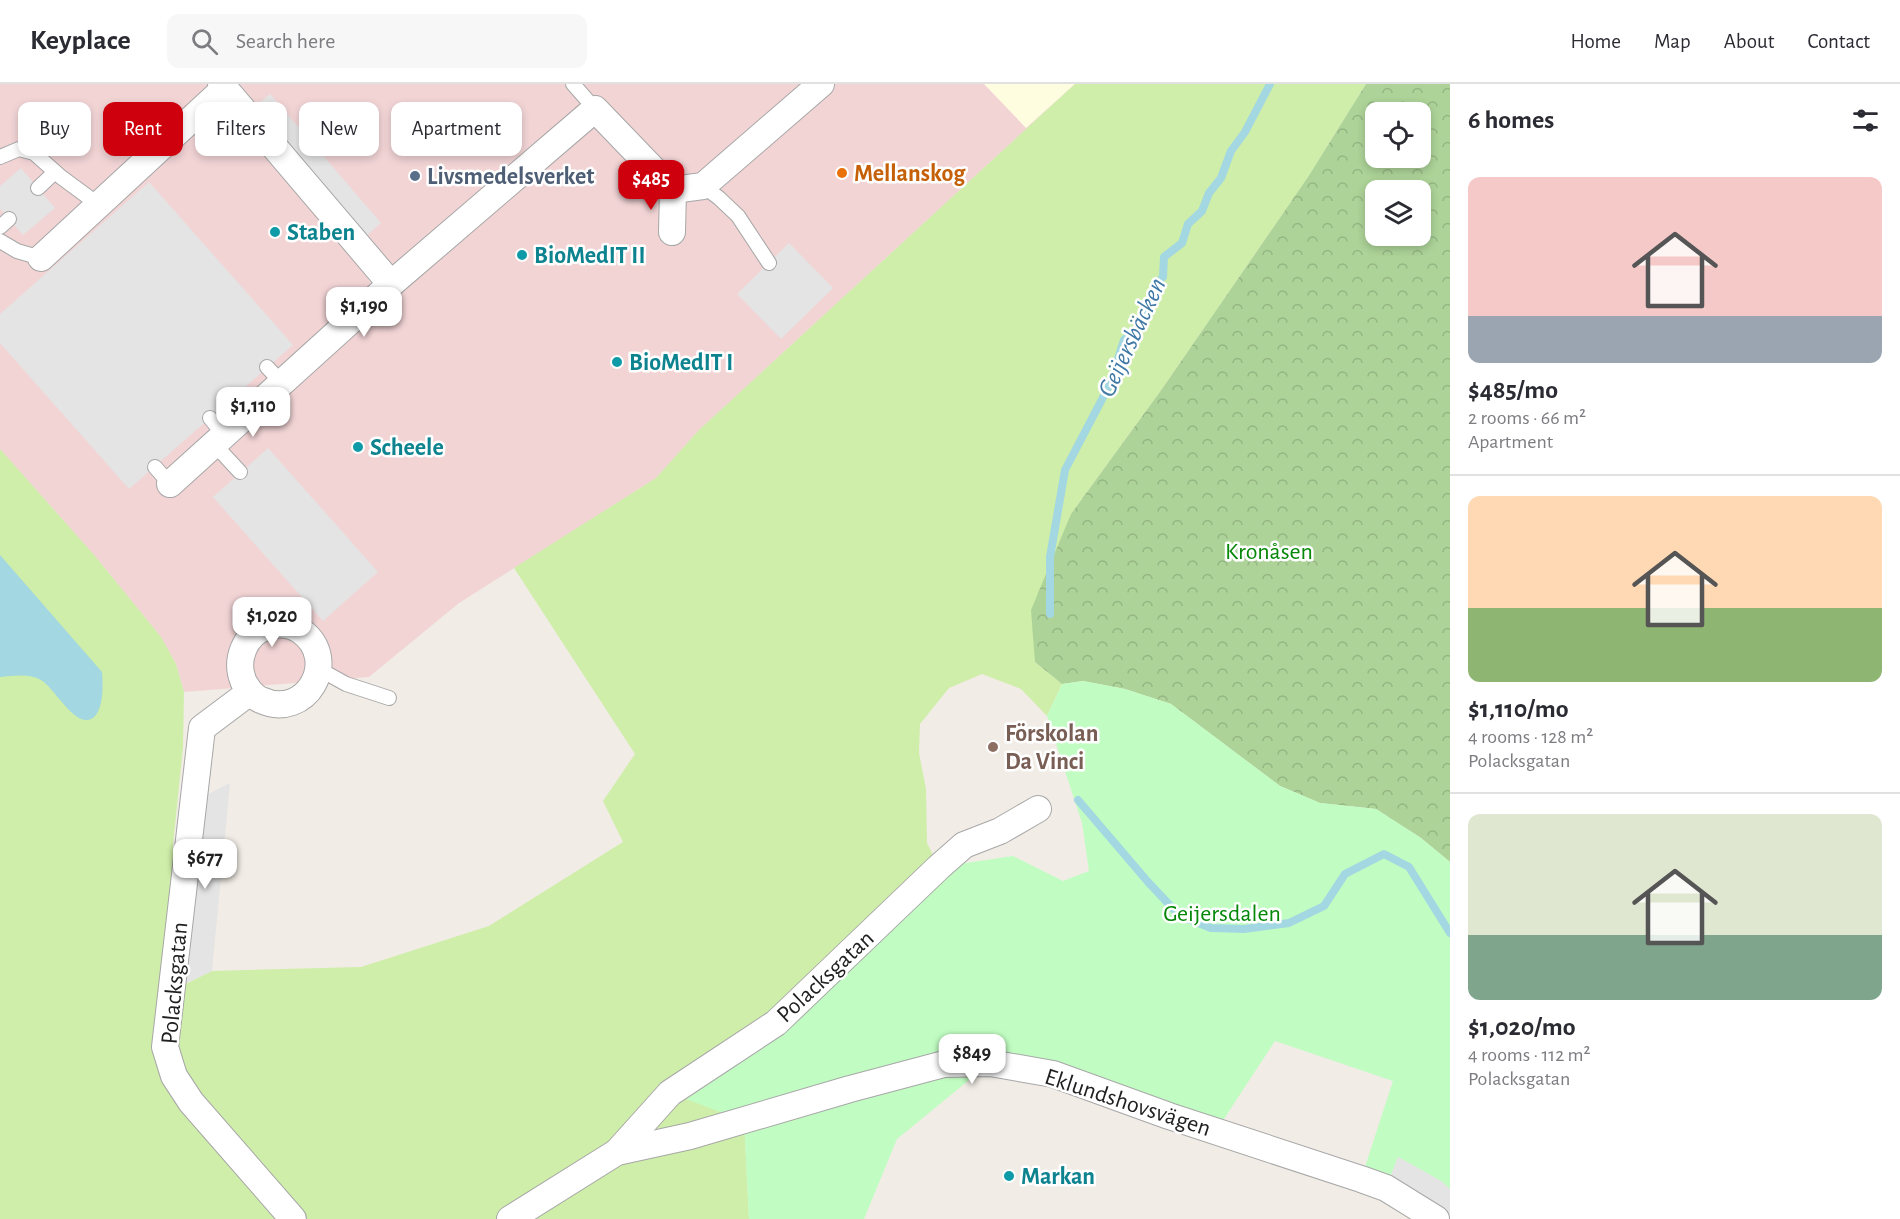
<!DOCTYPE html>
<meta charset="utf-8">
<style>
body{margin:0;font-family:"Alegreya Sans",sans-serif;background:#f7f7f7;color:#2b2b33;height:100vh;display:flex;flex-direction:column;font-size:22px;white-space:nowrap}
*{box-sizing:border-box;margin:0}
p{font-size:20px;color:#7c7c81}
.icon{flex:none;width:33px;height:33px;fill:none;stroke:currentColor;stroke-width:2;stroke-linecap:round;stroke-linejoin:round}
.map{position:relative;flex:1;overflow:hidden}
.drawer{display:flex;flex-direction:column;background:#fff;width:450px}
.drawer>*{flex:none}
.guide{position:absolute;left:18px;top:18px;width:570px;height:54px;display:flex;gap:12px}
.fabs{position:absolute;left:1365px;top:18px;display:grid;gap:12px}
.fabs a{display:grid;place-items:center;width:66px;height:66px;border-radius:12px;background:#fff;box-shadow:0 3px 9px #0003;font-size:30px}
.price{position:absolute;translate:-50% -51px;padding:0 14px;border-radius:12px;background:#fff;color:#222;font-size:20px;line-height:39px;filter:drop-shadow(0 2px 3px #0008)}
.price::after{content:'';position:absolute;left:50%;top:36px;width:18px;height:14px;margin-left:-9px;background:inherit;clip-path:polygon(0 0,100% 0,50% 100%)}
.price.on{background:#cf000d;color:#fff}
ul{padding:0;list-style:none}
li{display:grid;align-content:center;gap:12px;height:318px;padding:0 18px}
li+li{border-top:2px solid #e1e1e2}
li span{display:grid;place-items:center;height:186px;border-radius:12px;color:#555}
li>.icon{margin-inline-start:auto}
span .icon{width:108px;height:108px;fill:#fffc;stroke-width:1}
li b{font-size:26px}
h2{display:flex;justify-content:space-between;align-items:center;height:72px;padding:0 18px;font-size:26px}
.chip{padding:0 21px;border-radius:12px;background:#fff;box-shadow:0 3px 9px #0003;font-size:21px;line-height:54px}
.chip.on{background:#cf000d;color:#fff}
header{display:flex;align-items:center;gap:36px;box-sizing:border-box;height:84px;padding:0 30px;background:#fff;border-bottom:2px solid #e1e1e2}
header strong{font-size:28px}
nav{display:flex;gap:33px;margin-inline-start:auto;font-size:21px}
.search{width:420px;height:54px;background:#f7f7f7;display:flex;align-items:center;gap:15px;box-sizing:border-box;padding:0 21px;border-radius:12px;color:#7c7c81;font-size:22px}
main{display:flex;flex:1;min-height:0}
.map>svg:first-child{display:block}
.commercial{fill:#f2d4d5}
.education{fill:#fffde0}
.grass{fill:#cfeea9}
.forest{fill:url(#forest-crowns);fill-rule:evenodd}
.park{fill:#c1fdc2}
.parking{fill:#e4e4e4}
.water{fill:#a3d7e1}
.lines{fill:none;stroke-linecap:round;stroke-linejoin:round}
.stream{stroke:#a3d7e1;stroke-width:8}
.service-casing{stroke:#a7a7a7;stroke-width:16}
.minor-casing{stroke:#a7a7a7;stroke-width:28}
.service{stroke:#fff;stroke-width:14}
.minor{stroke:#fff;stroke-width:26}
.food-dot{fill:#e8710a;stroke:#fff;stroke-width:2}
.service-dot{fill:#5c6f8a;stroke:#fff;stroke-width:2}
.culture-dot{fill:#0f9aa8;stroke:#fff;stroke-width:2}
.education-dot{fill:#8d6e63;stroke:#fff;stroke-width:2}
.labels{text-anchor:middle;stroke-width:5;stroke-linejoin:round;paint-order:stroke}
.food-label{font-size:24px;font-weight:bold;fill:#c56008;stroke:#fff;text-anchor:start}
.service-label{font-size:24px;font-weight:bold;fill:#4e5e75;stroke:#fff;text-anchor:start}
.culture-label{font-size:24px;font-weight:bold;fill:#0d838f;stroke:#fff;text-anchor:start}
.park-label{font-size:24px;fill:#058707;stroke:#fff}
.education-label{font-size:24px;font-weight:bold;fill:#785e54;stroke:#fff;text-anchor:start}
.street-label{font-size:24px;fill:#202020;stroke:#fff}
.water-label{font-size:26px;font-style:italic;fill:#4079a6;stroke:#fff}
</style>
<header>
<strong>Keyplace</strong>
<div class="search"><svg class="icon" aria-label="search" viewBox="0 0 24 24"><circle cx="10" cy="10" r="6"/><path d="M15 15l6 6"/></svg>Search here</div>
<nav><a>Home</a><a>Map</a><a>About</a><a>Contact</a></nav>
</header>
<main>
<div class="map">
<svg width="1450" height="1135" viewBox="0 0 1450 1135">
<defs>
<pattern id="forest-crowns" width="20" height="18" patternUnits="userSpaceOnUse" patternTransform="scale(1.5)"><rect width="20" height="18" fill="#add398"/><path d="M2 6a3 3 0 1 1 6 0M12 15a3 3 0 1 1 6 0" fill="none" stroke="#95b583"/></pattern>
</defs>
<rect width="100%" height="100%" fill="#f1ece5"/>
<!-- commercial -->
<path class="commercial" d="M0 0H1075L699 346 656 394 459 519 369 593 184 608 176 580 161 553 95 472 0 365Z"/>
<!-- education -->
<path class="education" d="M984 0H1075L1026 44Z"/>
<!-- grass -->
<path class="grass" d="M1075 0H1366L1308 93 1162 305 1071 430 1035 578 1062 600 1047 632 1021 605 982 590 949 604 920 640 919 669 926 705 927 759 939 783 776 939 671 1009 744 1036 749 1135H0V365L95 472 161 553 176 580 184 608 183 663 173 761V906L212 887 361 883 489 842 623 758 603 717 635 670 514 484 656 394 699 346Z"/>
<!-- forest -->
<path class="forest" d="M1366 0H1450V778L1421 754 1376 725 1320 719 1280 702 1171 620 1125 605 1083 597 1062 600 1035 578 1031 526 1071 430 1162 305 1308 93ZM1376 28H1420V74H1376ZM1376 106H1420V152H1376Z"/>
<!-- park -->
<path class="park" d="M1083 597 1125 605 1171 620 1280 702 1320 719 1376 725 1421 754 1450 778V1105L1441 1097 1398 1073 1386 1104 1361 1095 1393 997 1275 957 1216 1047 990 979 897 1055 864 1135H749L744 1037 670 1009 776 939 939 783 1013 772 1063 797 1089 787 1082 739 1047 632 1062 600Z"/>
<!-- parking -->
<g class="parking">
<path d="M270 10 381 139 365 153 254 23Z"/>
<path d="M21 84 55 124 23 151 0 125V102Z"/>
<path d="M149 98 293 261 129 405 0 259V230Z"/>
<path d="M789 159 833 204 781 255 737 210Z"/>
<path d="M268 364 378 488 323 537 213 413Z"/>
<path d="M230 699 212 887 172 906 193 718Z"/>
<path d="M1398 1073 1441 1097 1450 1105V1135H1436L1386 1104Z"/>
</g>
<!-- water -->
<path class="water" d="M0 471 102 588C103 600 104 624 94 633 77 648 55 604 41 596 29 589 13 592 0 593Z"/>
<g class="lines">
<!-- stream -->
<g class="stream">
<path d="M1050 530V473L1065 386 1110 300 1124 256 1142 240 1145 224 1153 214 1155 201 1163 193 1164 173 1182 159 1188 140 1202 127 1209 109 1221 94 1231 67 1245 48 1270 0"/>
<path d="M1078 716 1148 798 1180 832 1211 844 1244 845 1289 839 1324 822 1345 790 1384 770 1409 783 1450 849"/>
</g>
<defs>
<g id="service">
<path d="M573 0 595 25"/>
<path d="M0 73 19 65 34 69 61 93 99 121"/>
<path d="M703 102 719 114 738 132 769 179"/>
<path d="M38 104 55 88"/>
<path d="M0 143 9 135"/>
<path d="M0 157 17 167 41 174"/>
<path d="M267 283 282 299"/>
<path d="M210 334 224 351"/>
<path d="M214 360 240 388"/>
<path d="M155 383 170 400"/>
<path d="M319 585 346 600 389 614"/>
</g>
<g id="minor">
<path d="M221 0 391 200"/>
<path d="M672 148 673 106"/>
<path d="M41 174 225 4"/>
<path d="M170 400 391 200 595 25 673 106 703 102 821 0"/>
<path d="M250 608C253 610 257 615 261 616 306 637 341 576 301 547 291 540 278 539 266 543 245 550 235 576 243 596 244 600 248 604 250 608L202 644 165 963 174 992 191 1018 293 1135"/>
<path d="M617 1068 670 1009 776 939 939 783 964 761 1000 747 1038 725"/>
<path d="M510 1135 617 1068 690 1052 850 1005 944 980 990 979 1053 990 1169 1032 1361 1095 1386 1104 1436 1135"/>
</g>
</defs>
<!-- service casing -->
<use href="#service" class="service-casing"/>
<!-- minor casing -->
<use href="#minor" class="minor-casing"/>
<!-- service -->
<use href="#service" class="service"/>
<!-- minor -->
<use href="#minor" class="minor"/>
</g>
<!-- markers -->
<circle class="food-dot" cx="842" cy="89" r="6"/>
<circle class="service-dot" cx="415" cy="92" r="6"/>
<g class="culture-dot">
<circle cx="275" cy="148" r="6"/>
<circle cx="522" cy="171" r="6"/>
<circle cx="617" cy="278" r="6"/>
<circle cx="358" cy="363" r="6"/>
<circle cx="1009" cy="1092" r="6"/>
</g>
<circle class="education-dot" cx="993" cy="663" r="6"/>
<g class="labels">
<!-- food labels -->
<g class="food-label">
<text x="854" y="97">Mellanskog</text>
</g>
<!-- service labels -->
<g class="service-label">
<text x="427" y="100">Livsmedelsverket</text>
</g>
<!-- culture labels -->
<g class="culture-label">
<text x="287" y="156">Staben</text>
<text x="534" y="179">BioMedIT II</text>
<text x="629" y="286">BioMedIT I</text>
<text x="370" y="371">Scheele</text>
<text x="1021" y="1100">Markan</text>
</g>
<!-- park labels -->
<g class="park-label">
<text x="1269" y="475">Kronåsen</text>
<text x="1222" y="837">Geijersdalen</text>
</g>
<!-- education labels -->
<g class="education-label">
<text x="1005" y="657">Förskolan<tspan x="1005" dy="28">Da Vinci</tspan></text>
</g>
<!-- street labels -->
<g class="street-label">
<text transform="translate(825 892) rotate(-43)" y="8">Polacksgatan</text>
<text transform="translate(174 899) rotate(-85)" y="8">Polacksgatan</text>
<text transform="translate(1128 1018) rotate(18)" y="8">Eklundshovsvägen</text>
</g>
<!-- water labels -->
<g class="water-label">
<text transform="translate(1131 253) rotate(-65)" y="9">Geijersbäcken</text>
</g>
</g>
</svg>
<div class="fabs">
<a><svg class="icon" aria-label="locate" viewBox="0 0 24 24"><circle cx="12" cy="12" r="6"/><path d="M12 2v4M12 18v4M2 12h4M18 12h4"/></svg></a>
<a><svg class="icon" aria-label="layers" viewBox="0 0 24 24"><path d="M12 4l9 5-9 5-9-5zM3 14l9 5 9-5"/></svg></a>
</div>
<b class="price on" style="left:651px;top:127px">$485</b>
<b class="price" style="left:364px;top:254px">$1,190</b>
<b class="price" style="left:253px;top:354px">$1,110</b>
<b class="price" style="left:272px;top:564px">$1,020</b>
<b class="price" style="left:205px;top:806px">$677</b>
<b class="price" style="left:972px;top:1001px">$849</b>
<div class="guide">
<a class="chip">Buy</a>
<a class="chip on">Rent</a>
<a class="chip">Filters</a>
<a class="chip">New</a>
<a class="chip">Apartment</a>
</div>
</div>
<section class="drawer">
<h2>6 homes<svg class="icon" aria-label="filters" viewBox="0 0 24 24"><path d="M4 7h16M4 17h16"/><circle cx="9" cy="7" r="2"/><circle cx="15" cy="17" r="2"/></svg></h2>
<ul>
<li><span style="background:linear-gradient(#f6c9c9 75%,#9aa5b1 0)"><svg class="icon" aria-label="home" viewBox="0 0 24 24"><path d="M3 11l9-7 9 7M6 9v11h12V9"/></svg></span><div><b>$485/mo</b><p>2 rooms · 66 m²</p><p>Apartment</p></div></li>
<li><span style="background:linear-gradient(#ffd9b3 60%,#8fb573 0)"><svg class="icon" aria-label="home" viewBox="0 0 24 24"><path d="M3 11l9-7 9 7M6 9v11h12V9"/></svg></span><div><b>$1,110/mo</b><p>4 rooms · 128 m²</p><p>Polacksgatan</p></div></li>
<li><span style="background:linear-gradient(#dfe7d0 65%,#7fa58c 0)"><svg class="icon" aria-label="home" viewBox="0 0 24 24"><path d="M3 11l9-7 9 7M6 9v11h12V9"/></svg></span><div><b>$1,020/mo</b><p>4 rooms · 112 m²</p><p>Polacksgatan</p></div></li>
</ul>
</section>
</main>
